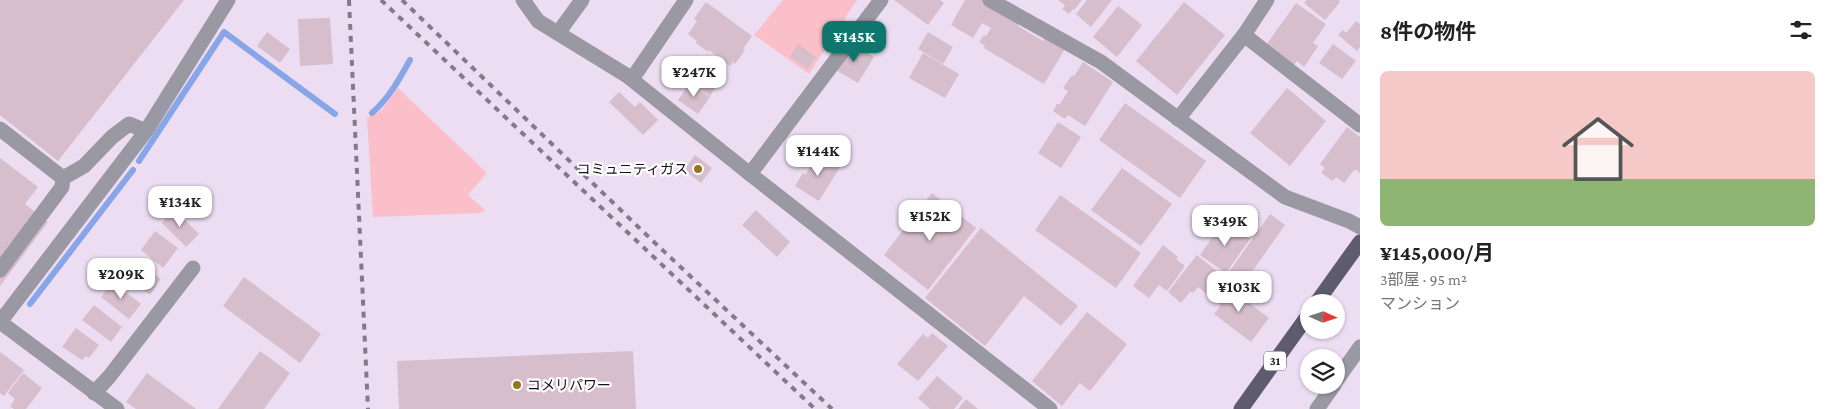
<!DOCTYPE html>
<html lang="ja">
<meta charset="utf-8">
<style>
body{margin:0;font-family:"Crimson Pro","Noto Sans JP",serif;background:#f2f2f2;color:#222;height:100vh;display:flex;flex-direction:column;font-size:19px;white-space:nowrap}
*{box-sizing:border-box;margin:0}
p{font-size:16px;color:#767676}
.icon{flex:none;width:28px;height:28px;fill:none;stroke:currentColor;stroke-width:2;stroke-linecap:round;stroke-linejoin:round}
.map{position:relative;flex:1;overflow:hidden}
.details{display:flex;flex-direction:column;background:#fff;width:475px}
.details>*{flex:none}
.needle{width:32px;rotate:93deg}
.controls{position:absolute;left:1300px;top:294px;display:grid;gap:10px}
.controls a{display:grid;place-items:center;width:45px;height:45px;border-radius:50%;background:#fff;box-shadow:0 1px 4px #0004;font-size:25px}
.price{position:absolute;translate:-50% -42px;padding:0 11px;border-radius:10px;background:#fff;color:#222;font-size:16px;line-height:32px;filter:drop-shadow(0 1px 2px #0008)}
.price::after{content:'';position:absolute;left:50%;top:30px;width:15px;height:11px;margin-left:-8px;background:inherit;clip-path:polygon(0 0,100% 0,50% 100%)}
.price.selected{background:#0f766e;color:#fff}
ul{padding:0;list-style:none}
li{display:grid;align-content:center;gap:10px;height:265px;padding:0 20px}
li span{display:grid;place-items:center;height:155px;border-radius:8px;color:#555}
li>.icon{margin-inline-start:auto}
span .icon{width:90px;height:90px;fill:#fffc;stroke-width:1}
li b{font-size:21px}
h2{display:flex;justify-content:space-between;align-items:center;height:60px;padding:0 20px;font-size:21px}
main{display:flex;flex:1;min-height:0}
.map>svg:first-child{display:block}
.green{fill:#fabfc9}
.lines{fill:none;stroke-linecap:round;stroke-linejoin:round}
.stream{stroke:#87a5e7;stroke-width:6}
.building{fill:#d6becc}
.minor{stroke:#9998a3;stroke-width:15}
.major{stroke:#5d5b6d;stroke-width:15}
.rail{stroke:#857a89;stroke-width:4;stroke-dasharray:6 6;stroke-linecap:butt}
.poi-dot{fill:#99741e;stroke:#fff;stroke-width:2}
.labels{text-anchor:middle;stroke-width:4.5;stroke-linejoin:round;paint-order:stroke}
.shield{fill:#fff;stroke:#5b575d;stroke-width:1}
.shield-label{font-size:12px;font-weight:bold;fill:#150f17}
.poi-label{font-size:14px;fill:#150f17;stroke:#fff;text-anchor:end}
</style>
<main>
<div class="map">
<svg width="1360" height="409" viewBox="0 0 1360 409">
<rect width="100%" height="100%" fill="#edddf3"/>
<!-- green -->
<g class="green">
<path d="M783 0H857L809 74 754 35Z"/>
<path d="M398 88 487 173 468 195 485 210 480 213 373 217 367 118 381 111Z"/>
</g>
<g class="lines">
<!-- stream -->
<g class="stream">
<path d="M372 113C389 98 399 80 410 60"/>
<path d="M139 161 224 32 335 114"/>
<path d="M30 304 133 170"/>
</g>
</g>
<!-- building -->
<g class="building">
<path d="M0 0H184L58 161 0 115Z"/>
<path d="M894 0H940L944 3 928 25Z"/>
<path d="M965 0H983L1020 22 1018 26 1043 41 1046 36 1066 47 1044 84 984 48 985 46 979 42 984 35 986 36 991 28 982 23 973 38 951 25Z"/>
<path d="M1058 0H1082L1074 10 1073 9 1069 14 1062 9 1065 5Z"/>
<path d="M1087 0H1112L1091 27 1076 14Z"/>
<path d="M1307 0H1338L1340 2 1325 20 1304 3Z"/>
<path d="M706 2 752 36 743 49 745 50 735 64 733 62 730 66 709 50 708 52 696 43 697 41 688 34 697 21 694 19Z"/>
<path d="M1184 2 1225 35 1177 95 1136 61Z"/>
<path d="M1296 3 1326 24 1313 43 1318 46 1304 67 1297 61 1292 68 1264 48Z"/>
<path d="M1118 6 1142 25 1117 57 1093 37Z"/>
<path d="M330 18 333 64 300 66 298 19Z"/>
<path d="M1356 21 1360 24V47L1357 51 1338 35 1343 30 1346 33Z"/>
<path d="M267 32 290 49 280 63 257 46Z"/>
<path d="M928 32 953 47 943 64 918 49Z"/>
<path d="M850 42 874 57 858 83 834 69Z"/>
<path d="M798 44 816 57 807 69 790 56Z"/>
<path d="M1333 44 1356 61 1342 79 1319 63Z"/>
<path d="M923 53 959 74 945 98 909 78Z"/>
<path d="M697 60 722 78 710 96 685 78Z"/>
<path d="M1083 62 1113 82 1085 126 1068 115 1065 119 1053 111 1057 104H1060L1068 91 1063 88 1072 75 1074 76Z"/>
<path d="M690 83 710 97 698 114 678 100Z"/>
<path d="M1287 88 1326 121 1290 166 1250 133Z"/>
<path d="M619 92 635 107 640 102 658 120 643 135 609 102Z"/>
<path d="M1125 103 1206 161 1180 198 1099 140Z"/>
<path d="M1058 122 1081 137 1061 168 1038 153Z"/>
<path d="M1347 127 1360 137V173L1355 169 1344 183 1336 177 1333 181 1321 173 1325 168 1320 164Z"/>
<path d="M819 153 840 167 819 201 795 186 803 173 805 175Z"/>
<path d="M695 155 712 168 701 183 684 170Z"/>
<path d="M0 158 38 187 25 204 48 222 0 286Z"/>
<path d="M1122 168 1172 204 1141 246 1091 210Z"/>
<path d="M932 193 976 228 928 290 884 255Z"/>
<path d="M1060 195 1141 253 1116 288 1035 230Z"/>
<path d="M174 209 199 234 186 247 162 223Z"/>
<path d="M756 210 790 242 777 257 742 225Z"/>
<path d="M1270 214 1285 225 1242 286 1227 275Z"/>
<path d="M1224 221 1250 239 1226 273 1200 255Z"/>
<path d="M981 228 1078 306 1061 326 1024 296 985 346 925 298Z"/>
<path d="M155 231 178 248 163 268 141 250Z"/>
<path d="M1163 245 1178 257 1176 259 1185 266 1167 291 1159 285 1149 298 1133 286Z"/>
<path d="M1197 255 1224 277 1209 296 1198 287 1193 293 1190 292 1181 303 1168 292Z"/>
<path d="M133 258 161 279 150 295 121 273Z"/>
<path d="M244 277 321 334 300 363 223 306Z"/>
<path d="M113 282 141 304 129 319 101 297Z"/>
<path d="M1223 283 1269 318 1251 342 1214 314 1221 305 1212 299Z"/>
<path d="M94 305 122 327 111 342 82 320Z"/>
<path d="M1087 312 1127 344 1090 391 1080 383 1062 406 1032 381Z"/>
<path d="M76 328 99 345 89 358 86 356 82 360 62 347Z"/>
<path d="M932 333 948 346 918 381 897 364 923 334 928 338Z"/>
<path d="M260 351 290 373 264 409H218Z"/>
<path d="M633 351 636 409H399L397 361Z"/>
<path d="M0 352 24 370 4 396 0 393Z"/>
<path d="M23 373 42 388 26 409H14L10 406 15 399 8 393Z"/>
<path d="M147 373 196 409H136L126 402Z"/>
<path d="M937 376 963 398 954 409H930L918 398Z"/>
<path d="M966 399 978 409H958Z"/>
</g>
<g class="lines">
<!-- minor -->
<g class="minor">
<path d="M523 0 538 21 626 75 750 174 1050 409"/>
<path d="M990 0 1101 62 1285 197 1349 221 1360 227"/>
<path d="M1267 0 1244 35 1360 125"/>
<path d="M558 33 582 0"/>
<path d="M632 79 686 0"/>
<path d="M1178 119 1244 35"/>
<path d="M0 129 63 178 84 166 112 137 129 124 146 131"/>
<path d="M750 174 881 0"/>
<path d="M0 270 62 187 63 178"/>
<path d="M0 322 146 131 228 0"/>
<path d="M0 322 117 409"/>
<path d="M1336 381 1360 347"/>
<path d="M94 393 109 377 193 268"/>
<path d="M1317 409 1334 385"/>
</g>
<!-- major -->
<g class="major">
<path d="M1317 302 1360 242"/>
<path d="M1241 409 1309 314"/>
</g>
<!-- rail -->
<g class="rail">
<path d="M349 0 368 409"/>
<path d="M381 0 815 409"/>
<path d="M402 0 655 243 832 409"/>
</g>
</g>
<!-- markers -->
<g class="poi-dot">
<circle cx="698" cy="169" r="5"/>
<circle cx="517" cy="385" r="5"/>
</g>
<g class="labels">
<!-- shield labels -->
<rect class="shield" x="1264" y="351.5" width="22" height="19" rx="4"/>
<g class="shield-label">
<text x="1275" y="365">31</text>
</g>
<!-- poi labels -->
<g class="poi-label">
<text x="688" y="174">コミュニティガス</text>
<text x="527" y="390" text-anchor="start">コメリパワー</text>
</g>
</g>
</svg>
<div class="controls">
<a><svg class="needle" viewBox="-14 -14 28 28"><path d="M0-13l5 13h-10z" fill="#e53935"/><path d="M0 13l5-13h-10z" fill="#767676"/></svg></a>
<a><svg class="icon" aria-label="layers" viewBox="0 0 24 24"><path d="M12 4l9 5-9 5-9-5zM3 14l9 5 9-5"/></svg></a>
</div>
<b class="price selected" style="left:854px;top:63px">¥145K</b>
<b class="price" style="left:694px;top:98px">¥247K</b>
<b class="price" style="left:818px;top:177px">¥144K</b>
<b class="price" style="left:180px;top:228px">¥134K</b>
<b class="price" style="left:930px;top:242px">¥152K</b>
<b class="price" style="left:1225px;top:247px">¥349K</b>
<b class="price" style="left:121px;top:300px">¥209K</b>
<b class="price" style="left:1239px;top:313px">¥103K</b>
</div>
<section class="details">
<h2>8件の物件<svg class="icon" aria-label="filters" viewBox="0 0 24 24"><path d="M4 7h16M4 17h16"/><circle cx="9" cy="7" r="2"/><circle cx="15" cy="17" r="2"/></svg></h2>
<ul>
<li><span style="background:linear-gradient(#f6c9c9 70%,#8fb573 0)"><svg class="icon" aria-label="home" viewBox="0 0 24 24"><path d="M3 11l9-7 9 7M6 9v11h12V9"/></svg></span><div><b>¥145,000/月</b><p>3部屋 · 95 m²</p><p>マンション</p></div></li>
</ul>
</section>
</main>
